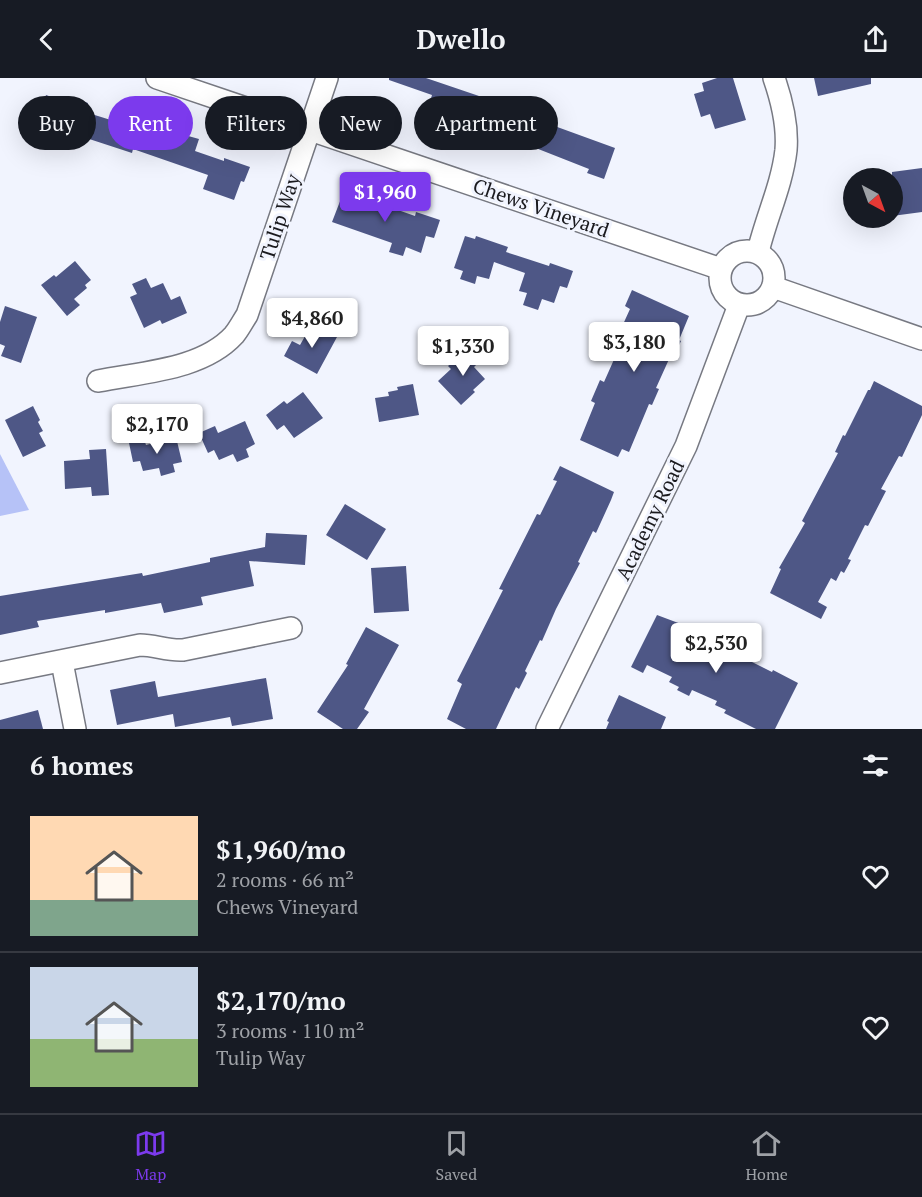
<!DOCTYPE html>
<meta charset="utf-8">
<style>
body{margin:0;font-family:"PT Serif",serif;background:#242831;color:#f1f3f6;height:100vh;display:flex;flex-direction:column;font-size:22px;white-space:nowrap}
*{box-sizing:border-box;margin:0}
p{font-size:20px;color:#9ea1a6}
.icon{flex:none;width:33px;height:33px;fill:none;stroke:currentColor;stroke-width:2;stroke-linecap:round;stroke-linejoin:round}
.map{position:relative;height:651px;overflow:hidden}
.sheet{display:flex;flex-direction:column;background:#171b24;flex:1}
.sheet>*{flex:none}
.banner{position:absolute;left:18px;top:18px;width:600px;height:54px;display:flex;gap:12px}
.needle{width:39px;rotate:139deg}
.controls{position:absolute;left:843px;top:90px;display:grid;gap:12px}
.controls a{display:grid;place-items:center;width:60px;height:60px;border-radius:50%;background:#171b24;box-shadow:0 6px 24px #0002;font-size:30px}
.price{position:absolute;translate:-50% -51px;padding:0 14px;border-radius:6px;background:#fff;color:#222;font-size:20px;line-height:39px;filter:drop-shadow(0 2px 3px #0008)}
.price::after{content:'';position:absolute;left:50%;top:36px;width:18px;height:14px;margin-left:-9px;background:inherit;clip-path:polygon(0 0,100% 0,50% 100%)}
.price.current{background:#7c3aed;color:#fff}
ul{padding:0;list-style:none}
li{display:flex;align-items:center;gap:18px;height:150px;padding:0 30px}
li+li{border-top:2px solid #363941}
li span{display:grid;place-items:center;flex:none;width:168px;height:120px;border-radius:0px;color:#555}
li>.icon{margin-inline-start:auto}
span .icon{width:72px;height:72px;fill:#fffc;stroke-width:1}
li b{font-size:26px}
h2{display:flex;justify-content:space-between;align-items:center;height:72px;padding:0 30px;font-size:26px}
.chip{padding:0 21px;border-radius:27px;background:#171b24;box-shadow:0 6px 24px #0002;font-size:21px;line-height:54px}
.chip.current{background:#7c3aed;color:#fff}
header{display:flex;justify-content:space-between;align-items:center;height:78px;padding:0 30px;background:#171b24;font-size:27px;font-weight:600}
.dock{display:flex;justify-content:space-around;align-items:center;height:84px;border-top:2px solid #363941;background:#171b24;font-size:16px;color:#9ea1a6}
.dock a{display:grid;justify-items:center;gap:3px}
.dock .current{color:#7c3aed}
.map>svg:first-child{display:block}
.forest{fill:#b6c2f7}
.building{fill:#4e5786}
.lines{fill:none;stroke-linecap:round;stroke-linejoin:round}
.minor-casing{stroke:#777982;stroke-width:24}
.minor{stroke:#fff;stroke-width:21}
.labels{text-anchor:middle;stroke-width:6;stroke-linejoin:round;paint-order:stroke}
.street-label{font-size:20px;fill:#1a1a1e;stroke:#f1f4fe}
</style>
<header><svg class="icon" aria-label="back" viewBox="0 0 24 24"><path d="M15 5l-7 7 7 7"/></svg>Dwello<svg class="icon" aria-label="share" viewBox="0 0 24 24"><path d="M12 15V3M7 8l5-5 5 5M5 13v7h14v-7"/></svg></header>
<div class="map">
<svg width="922" height="651" viewBox="0 0 922 651">
<rect width="100%" height="100%" fill="#f1f4fe"/>
<!-- forest -->
<path class="forest" d="M0 376 29 432 0 438Z"/>
<!-- building -->
<g class="building">
<path d="M389 0H426L479 18 469 50 452 45 454 39 428 30 432 17 389 2Z"/>
<path d="M717 0H733L746 42 715 51 710 36 701 39 694 16 704 13 702 5Z"/>
<path d="M814 0H871V6L818 18Z"/>
<path d="M46 17 60 22 61 18 70 21V19L88 25 85 34 114 43 116 37 172 58 174 54 199 61 195 73 224 83V80L250 89 244 104 241 103 234 122 203 111 208 97 133 71 132 75 77 57 76 60 60 54 62 49 38 41Z"/>
<path d="M507 27 550 42 549 46 615 70 604 101 587 95 589 91 523 65 524 61 498 51Z"/>
<path d="M922 90V134L892 138V94Z"/>
<path d="M344 113 362 119 363 116 379 122 378 125 415 138 416 134 440 142 434 160 426 158 421 175 406 169 403 178 389 174 392 165 332 144Z"/>
<path d="M465 158 475 161 476 158 508 169 506 174 549 188 550 185 573 193 567 210 560 208 554 225 542 221 538 232 523 227 527 215 519 213 525 195 494 184 489 201 477 198 475 206 460 201 463 193 454 190Z"/>
<path d="M75 183 91 202 85 207 87 210 74 221 80 227 67 238 41 207 54 197 56 199Z"/>
<path d="M146 200 151 210 163 205 171 222 180 218 187 235 162 246 160 242 144 250 130 219 137 216 132 206Z"/>
<path d="M632 212 689 238 679 262 681 263 673 280 670 279 656 310 659 311 652 327 649 326 629 374 622 371 618 379 580 362 595 325 591 323 600 302 604 304 616 277 610 275 630 231 625 228Z"/>
<path d="M5 228 37 239 21 285 1 278 5 268 0 266V244Z"/>
<path d="M315 246 337 259 317 296 284 278 292 263 300 267 308 253 310 254Z"/>
<path d="M468 270 480 283 474 289 485 301 473 312 475 314 461 327 438 303 451 291 448 288Z"/>
<path d="M874 303 922 328V337L902 379 899 378 881 411 886 413 868 448 865 447 848 481 851 482 844 495 841 493 836 503 831 500 818 524 827 529 821 541 770 515 781 491 779 490 805 445 802 443 838 375 835 374 843 357 845 358 868 312H870Z"/>
<path d="M413 306 419 337 379 344 375 320 389 318 388 314 398 312 397 309Z"/>
<path d="M303 314 323 340 294 360 284 347 277 352 266 337 284 323 287 326Z"/>
<path d="M33 328 40 342 38 344 43 353 39 355 46 368 23 379 5 342Z"/>
<path d="M245 343 255 366 246 371 249 379 237 384 233 376 219 382 214 372 208 375 199 355 215 348 218 355Z"/>
<path d="M176 359 182 384 173 386 175 394 161 398 159 390 143 393 140 383 133 384 129 365 144 361 146 367Z"/>
<path d="M106 371 109 417 92 418 91 409 65 411 64 383 90 381 89 372Z"/>
<path d="M560 388 614 414 611 422 596 455 593 453 578 484 580 485 556 531 542 563 540 562 525 593 527 595 519 611 516 609 496 651H466L447 641 462 606 457 603 503 512 499 511 537 436 540 437 557 403 553 402Z"/>
<path d="M345 426 386 451 367 482 326 457Z"/>
<path d="M266 455 307 457 305 487 249 483 254 508 201 519 203 527 164 535 161 525 105 535V532L37 543 39 549 0 557V518L142 495 143 498 210 484V480L265 469Z"/>
<path d="M406 488 409 533 374 535 371 490Z"/>
<path d="M657 537 681 546 696 553 694 556 727 572 728 569 743 577 742 579 772 594 773 592 798 605 775 651H756L724 635 726 632 715 627 717 623 692 612 689 618 677 612 679 609 669 604 672 599 647 587 643 595 631 589Z"/>
<path d="M366 549 399 567 364 631 369 634 357 651H343L317 634 348 587 346 586Z"/>
<path d="M266 600 273 641 232 648 230 639 175 649 173 636 117 647 110 612 155 603 158 619Z"/>
<path d="M619 617 666 639 661 651H606L609 644 607 643Z"/>
<path d="M38 632 43 651H0V642Z"/>
</g>
<g class="lines">
<defs>
<g id="minor">
<path d="M157 0 721 191"/>
<circle cx="747" cy="200" r="27"/>
<path d="M758 174C766 140 782 107 786 72 788 47 782 23 774 0"/>
<path d="M773 209 922 261"/>
<path d="M98 303C142 294 202 292 234 257 239 251 243 243 247 237L327 0"/>
<path d="M62 584 75 651"/>
<path d="M0 595 140 567C155 567 167 573 183 572L291 550"/>
<path d="M547 651 686 368 739 227"/>
</g>
</defs>
<!-- minor casing -->
<use href="#minor" class="minor-casing"/>
<!-- minor -->
<use href="#minor" class="minor"/>
</g>
<g class="labels">
<!-- street labels -->
<g class="street-label">
<text transform="translate(541 130) rotate(19)" y="7">Chews Vineyard</text>
<text transform="translate(280 139) rotate(-72)" y="7">Tulip Way</text>
<text transform="translate(650 442) rotate(-64)" y="7">Academy Road</text>
</g>
</g>
</svg>
<div class="controls">
<a><svg class="needle" viewBox="-14 -14 28 28"><path d="M0-13l5 13h-10z" fill="#e53935"/><path d="M0 13l5-13h-10z" fill="#9ea1a6"/></svg></a>
</div>
<b class="price current" style="left:385px;top:145px">$1,960</b>
<b class="price" style="left:312px;top:271px">$4,860</b>
<b class="price" style="left:634px;top:295px">$3,180</b>
<b class="price" style="left:463px;top:299px">$1,330</b>
<b class="price" style="left:157px;top:377px">$2,170</b>
<b class="price" style="left:716px;top:596px">$2,530</b>
<div class="banner">
<a class="chip">Buy</a>
<a class="chip current">Rent</a>
<a class="chip">Filters</a>
<a class="chip">New</a>
<a class="chip">Apartment</a>
</div>
</div>
<section class="sheet">
<h2>6 homes<svg class="icon" aria-label="filters" viewBox="0 0 24 24"><path d="M4 7h16M4 17h16"/><circle cx="9" cy="7" r="2"/><circle cx="15" cy="17" r="2"/></svg></h2>
<ul>
<li><span style="background:linear-gradient(#ffd9b3 70%,#7fa58c 0)"><svg class="icon" aria-label="home" viewBox="0 0 24 24"><path d="M3 11l9-7 9 7M6 9v11h12V9"/></svg></span><div><b>$1,960/mo</b><p>2 rooms · 66 m²</p><p>Chews Vineyard</p></div><svg class="icon" aria-label="heart" viewBox="0 0 24 24"><path d="M12 20l-8-8c-3-5 5-10 8-4 3-6 11-1 8 4z"/></svg></li>
<li><span style="background:linear-gradient(#c9d6e8 60%,#8fb573 0)"><svg class="icon" aria-label="home" viewBox="0 0 24 24"><path d="M3 11l9-7 9 7M6 9v11h12V9"/></svg></span><div><b>$2,170/mo</b><p>3 rooms · 110 m²</p><p>Tulip Way</p></div><svg class="icon" aria-label="heart" viewBox="0 0 24 24"><path d="M12 20l-8-8c-3-5 5-10 8-4 3-6 11-1 8 4z"/></svg></li>
</ul>
</section>
<nav class="dock">
<a class="current"><svg class="icon" aria-label="map" viewBox="0 0 24 24"><path d="M3 6l6-2 6 2 6-2v14l-6 2-6-2-6 2zM9 4v14M15 6v14"/></svg>Map</a>
<a><svg class="icon" aria-label="saved" viewBox="0 0 24 24"><path d="M7 4h10v16l-5-4-5 4z"/></svg>Saved</a>
<a><svg class="icon" aria-label="home" viewBox="0 0 24 24"><path d="M3 11l9-7 9 7M6 9v11h12V9"/></svg>Home</a>
</nav>
